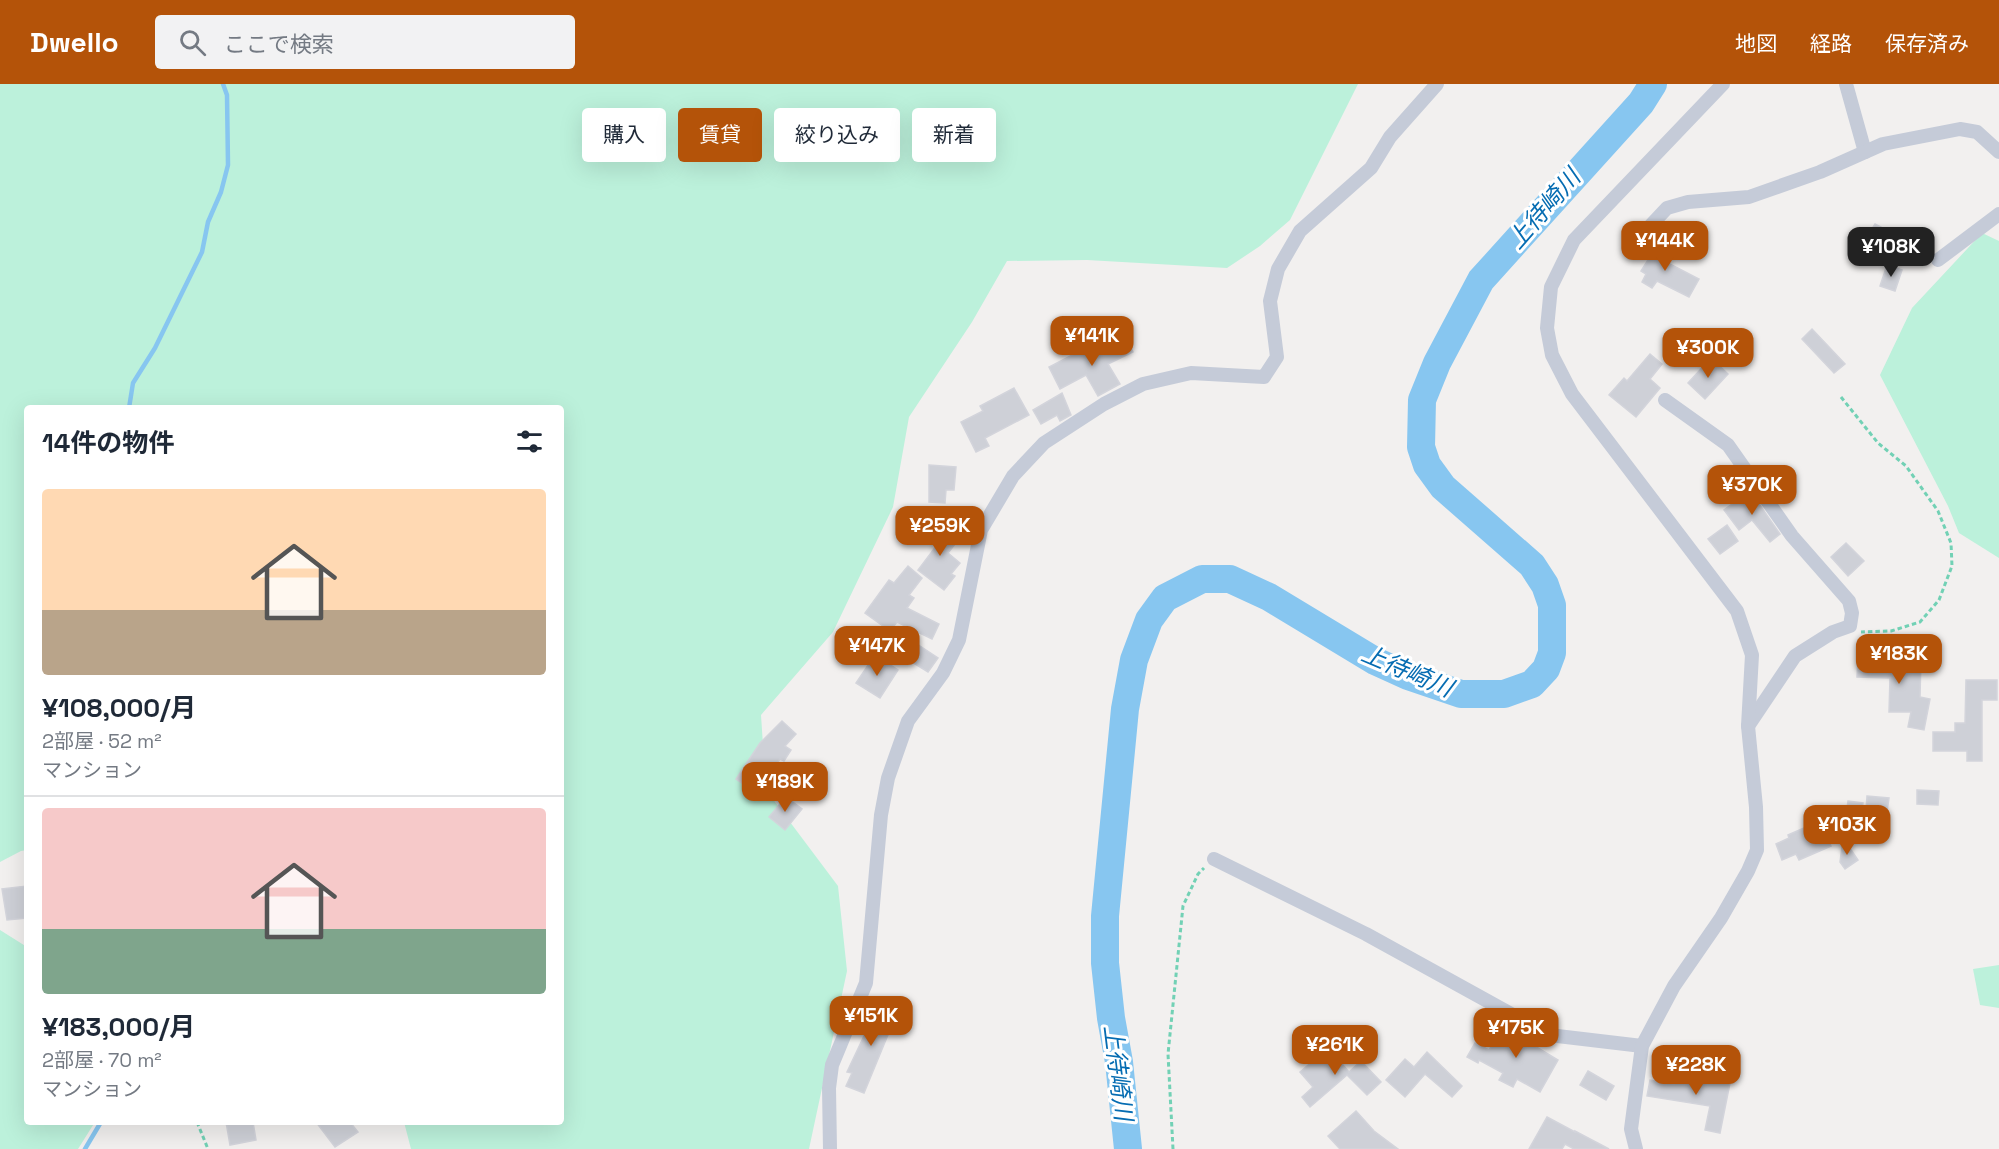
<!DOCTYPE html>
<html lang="ja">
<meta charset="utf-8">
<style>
body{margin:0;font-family:"Space Grotesk","Noto Sans JP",sans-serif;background:#f2f2f3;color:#1f2937;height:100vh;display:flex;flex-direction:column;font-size:22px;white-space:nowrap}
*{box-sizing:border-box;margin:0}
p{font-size:20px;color:#747a83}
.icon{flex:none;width:33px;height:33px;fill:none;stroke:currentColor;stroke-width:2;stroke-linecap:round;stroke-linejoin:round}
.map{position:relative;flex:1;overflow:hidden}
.drawer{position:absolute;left:24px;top:321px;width:540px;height:720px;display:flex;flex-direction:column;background:#fff;border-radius:6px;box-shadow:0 6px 24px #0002}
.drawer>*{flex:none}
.hud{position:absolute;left:582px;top:24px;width:570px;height:54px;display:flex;gap:12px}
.price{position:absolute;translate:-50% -51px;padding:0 14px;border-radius:12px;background:#b45309;color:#fff;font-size:20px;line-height:39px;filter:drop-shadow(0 2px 3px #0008)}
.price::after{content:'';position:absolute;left:50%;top:36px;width:18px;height:14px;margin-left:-9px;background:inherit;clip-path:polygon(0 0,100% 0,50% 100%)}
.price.current{background:#222;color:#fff}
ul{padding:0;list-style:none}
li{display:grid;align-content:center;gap:12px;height:318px;padding:0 18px}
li+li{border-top:2px solid #e0e1e3}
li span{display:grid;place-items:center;height:186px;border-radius:6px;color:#555}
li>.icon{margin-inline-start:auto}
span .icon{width:108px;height:108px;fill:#fffc;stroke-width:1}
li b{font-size:26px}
h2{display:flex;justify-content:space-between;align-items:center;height:72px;padding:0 18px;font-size:26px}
.chip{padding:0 21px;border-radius:6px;background:#fff;box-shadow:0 6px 24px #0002;font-size:21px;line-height:54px}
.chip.current{background:#b45309;color:#fff}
header{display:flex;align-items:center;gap:36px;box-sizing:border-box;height:84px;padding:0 30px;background:#b45309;color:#fff}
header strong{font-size:28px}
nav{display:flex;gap:33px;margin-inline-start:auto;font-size:21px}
.search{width:420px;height:54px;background:#f2f2f3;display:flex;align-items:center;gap:15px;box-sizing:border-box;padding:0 21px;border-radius:6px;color:#747a83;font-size:22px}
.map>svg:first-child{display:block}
.green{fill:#bcf1db}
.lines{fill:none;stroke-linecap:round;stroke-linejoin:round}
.stream{stroke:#87c6f0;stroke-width:4.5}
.river{stroke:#87c6f0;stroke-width:28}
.building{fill:#ced0d7;stroke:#d3d4db;stroke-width:1.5}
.path{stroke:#72d1b5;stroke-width:3;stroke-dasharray:4.5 3;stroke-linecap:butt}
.street{stroke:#c5cbd8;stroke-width:14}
.labels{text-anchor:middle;stroke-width:6;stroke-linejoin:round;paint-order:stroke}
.water-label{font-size:24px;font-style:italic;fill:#056cb2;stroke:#fff}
</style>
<header>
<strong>Dwello</strong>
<div class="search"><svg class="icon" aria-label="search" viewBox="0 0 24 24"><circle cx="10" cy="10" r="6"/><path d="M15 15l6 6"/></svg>ここで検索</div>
<nav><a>地図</a><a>経路</a><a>保存済み</a></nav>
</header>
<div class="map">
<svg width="1999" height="1065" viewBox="0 0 1999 1065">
<rect width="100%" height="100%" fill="#f2f0ef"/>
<!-- green -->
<g class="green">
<path d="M0 0H1358L1290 136 1260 162 1227 184 1087 176 1007 177 972 238 909 333 893 423 833 548 761 631 766 706 838 802 847 887 809 1065H411L404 1038H561V324H27V766L21 767 0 778Z"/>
<path d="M1982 149 1999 157V474L1959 449 1948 422 1880 291 1912 224Z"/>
<path d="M0 846 27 863V1038H95L78 1065H0Z"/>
<path d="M1999 881V924L1980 921 1973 885Z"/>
</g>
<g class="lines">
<!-- stream -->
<g class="stream">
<path d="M129 324 133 299 155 264 202 168 208 138 221 108 228 81 227 11 223 0"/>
<path d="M85 1065 101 1038"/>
</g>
<!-- river -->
<path class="river" d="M1128 1065 1119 978 1111 934 1105 879V832L1125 625 1134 576 1149 536 1165 514 1202 495H1230L1269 513 1375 577 1408 592 1461 610H1504L1532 600 1546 585 1552 569V521L1545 501 1532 481 1443 403 1427 381 1421 363 1422 316 1437 279 1481 196 1641 19 1653 0"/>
</g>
<!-- building -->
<g class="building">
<path d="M1875 140 1894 150 1886 164 1867 153Z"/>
<path d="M1628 161 1635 166 1644 161 1666 173 1664 177 1699 195 1689 213 1657 197 1652 204 1642 198 1646 190 1641 187 1648 176 1627 163Z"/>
<path d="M1887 181 1902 186 1895 207 1880 202Z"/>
<path d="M1812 245 1845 280 1834 289 1802 255Z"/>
<path d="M1125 252 1133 268 1108 280 1120 300 1098 312 1086 291 1060 305 1049 283 1082 266 1085 270 1096 264 1098 267Z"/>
<path d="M1650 270 1662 280 1650 295 1660 304 1636 333 1609 311 1624 294 1627 297Z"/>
<path d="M1711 274 1728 290 1705 315 1688 299Z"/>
<path d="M1014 304 1029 331 985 354 989 362 976 368 961 338 983 327 980 322Z"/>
<path d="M1062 309 1071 331 1060 337 1057 331 1041 340 1033 326Z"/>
<path d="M929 381 956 383 954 406H946L945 419 929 418Z"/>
<path d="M1750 407 1780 450 1770 458 1752 436 1739 446 1724 426Z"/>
<path d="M934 437 959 455 948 469 960 479 951 490 955 492 944 506 918 486 937 461 924 452Z"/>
<path d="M1727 441 1738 457 1720 470 1708 455Z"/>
<path d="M1846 459 1864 477 1848 492 1831 473Z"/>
<path d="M908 482 922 494 909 511 914 514 907 524 939 540 932 555 897 538 890 547 865 529 889 496 894 499Z"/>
<path d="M917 560 938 574 928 588 907 575Z"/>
<path d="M875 571 898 586 880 614 856 599Z"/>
<path d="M1858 572 1921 574 1920 613 1930 615 1924 646 1908 643 1911 628H1889L1890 594 1857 593Z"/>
<path d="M1966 596H1997V616H1982V677H1967V667H1933V648H1955V639H1965Z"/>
<path d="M782 637 796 650 785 662 791 666 784 677 780 675 757 709 736 695 760 659Z"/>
<path d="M1917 706 1939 707 1938 721 1917 720Z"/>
<path d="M1867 712 1889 714 1887 728 1866 726Z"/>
<path d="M786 713 802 725 785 746 769 733Z"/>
<path d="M1848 717 1863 719 1861 733 1846 731Z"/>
<path d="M1820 737 1831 762 1799 776 1796 770 1782 776 1776 760 1789 754 1788 751Z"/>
<path d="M1843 754 1858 776 1845 785 1840 778Z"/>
<path d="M27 802V834L7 836 2 805Z"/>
<path d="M881 916 899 924 864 1009 846 1002 852 989 847 988Z"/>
<path d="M1505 941 1530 954 1528 958 1558 976 1540 1008 1517 995 1513 1003 1499 996 1503 989 1479 976 1478 979 1467 973 1475 959 1489 966Z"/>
<path d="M1328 964 1349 988 1361 977 1381 998 1367 1011 1347 991 1310 1023 1302 1013 1313 1003 1300 988Z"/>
<path d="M1427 968 1462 1002 1452 1013 1425 990 1405 1013 1386 996 1405 975 1414 983Z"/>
<path d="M1588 987 1614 1002 1606 1016 1580 1001Z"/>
<path d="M1676 990 1730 999 1720 1049 1705 1046 1710 1022 1647 1012 1650 996 1674 1000Z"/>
<path d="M1356 1027 1374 1047 1398 1065H1340L1328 1052Z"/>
<path d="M1547 1033 1575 1048V1047L1609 1065H1574L1565 1060 1562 1065H1529Z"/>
<path d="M226 1038H253L256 1056 230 1061Z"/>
<path d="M316 1038H350L358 1048 335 1063Z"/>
</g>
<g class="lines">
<!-- path -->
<g class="path">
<path d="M1841 313 1878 359 1906 382 1938 427 1951 459 1952 482 1939 516 1920 538 1891 547 1861 548"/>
<path d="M197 1038 208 1065"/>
<path d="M1173 1065 1168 970 1183 822 1198 790 1204 784"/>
</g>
<!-- street -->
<g class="street">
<path d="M1846 0 1865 68"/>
<path d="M1636 157 1667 124 1688 118 1749 113 1820 88 1883 60 1960 45 1977 48 1999 68"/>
<path d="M1938 176 1999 130"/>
<path d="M1665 316 1728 361 1792 452 1849 517 1852 529 1850 542 1833 548 1795 572 1748 642"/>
<path d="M1214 775 1366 850 1549 951 1642 962"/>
<path d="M830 1065 829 1004 832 981 866 899 881 731 888 694 908 637 943 589 959 556 981 446 1013 392 1044 359 1104 320 1143 300 1191 289 1264 293 1277 273 1270 217 1278 185 1300 147 1371 84 1390 53 1437 0"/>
<path d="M1636 1065 1631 1045 1642 962 1674 902 1721 834 1748 787 1757 766 1756 723 1748 642 1752 571 1737 527 1572 310 1552 271 1547 244 1551 203 1574 156 1723 0"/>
</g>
</g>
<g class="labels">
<!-- water labels -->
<g class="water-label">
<text transform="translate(1544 125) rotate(-49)" y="8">上待崎川</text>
<text transform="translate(1407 587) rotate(23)" y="8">上待崎川</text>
<text transform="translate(1118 989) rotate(83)" y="8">上待崎川</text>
</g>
</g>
</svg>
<b class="price" style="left:1665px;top:188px">¥144K</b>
<b class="price current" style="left:1891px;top:194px">¥108K</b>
<b class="price" style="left:1092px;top:283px">¥141K</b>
<b class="price" style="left:1708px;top:295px">¥300K</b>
<b class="price" style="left:1752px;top:432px">¥370K</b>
<b class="price" style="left:940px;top:473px">¥259K</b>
<b class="price" style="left:877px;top:593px">¥147K</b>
<b class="price" style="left:1899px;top:601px">¥183K</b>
<b class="price" style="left:785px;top:729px">¥189K</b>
<b class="price" style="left:1847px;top:772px">¥103K</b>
<b class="price" style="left:871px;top:963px">¥151K</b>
<b class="price" style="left:1516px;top:975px">¥175K</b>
<b class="price" style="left:1335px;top:992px">¥261K</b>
<b class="price" style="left:1696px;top:1012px">¥228K</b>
<div class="hud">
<a class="chip">購入</a>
<a class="chip current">賃貸</a>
<a class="chip">絞り込み</a>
<a class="chip">新着</a>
</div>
<section class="drawer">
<h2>14件の物件<svg class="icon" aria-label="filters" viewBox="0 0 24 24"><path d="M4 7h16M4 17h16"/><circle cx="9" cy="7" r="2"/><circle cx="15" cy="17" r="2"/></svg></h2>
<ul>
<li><span style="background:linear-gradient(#ffd9b3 65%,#b9a48a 0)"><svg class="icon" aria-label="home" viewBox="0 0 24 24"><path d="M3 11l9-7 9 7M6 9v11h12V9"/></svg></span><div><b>¥108,000/月</b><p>2部屋 · 52 m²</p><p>マンション</p></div></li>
<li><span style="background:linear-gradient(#f6c9c9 65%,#7fa58c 0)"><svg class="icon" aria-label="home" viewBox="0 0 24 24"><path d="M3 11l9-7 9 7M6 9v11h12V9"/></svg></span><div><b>¥183,000/月</b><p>2部屋 · 70 m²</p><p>マンション</p></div></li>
</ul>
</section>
</div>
